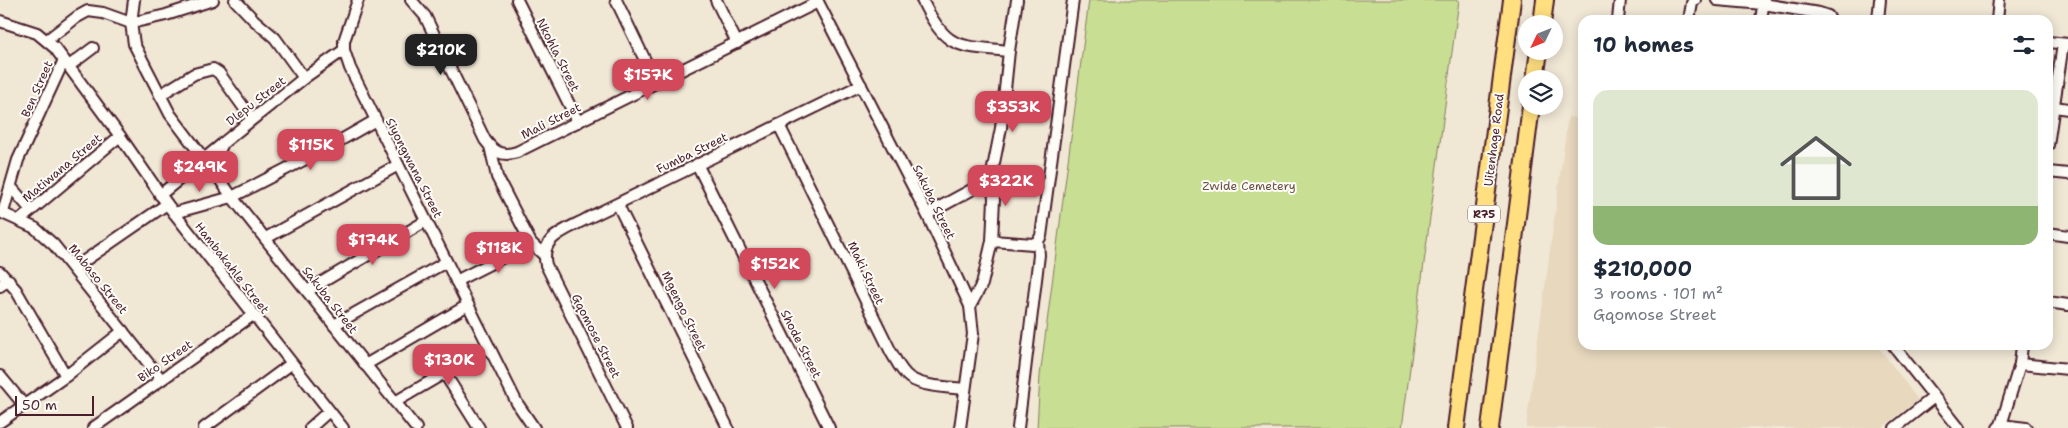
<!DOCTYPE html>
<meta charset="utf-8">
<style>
body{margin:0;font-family:"Shantell Sans",sans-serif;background:#f6f6f7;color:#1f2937;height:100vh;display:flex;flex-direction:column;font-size:19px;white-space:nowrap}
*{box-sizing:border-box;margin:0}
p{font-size:16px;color:#747a83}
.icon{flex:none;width:28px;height:28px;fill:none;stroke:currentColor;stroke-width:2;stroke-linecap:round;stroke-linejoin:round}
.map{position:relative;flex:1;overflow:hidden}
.details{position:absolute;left:1578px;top:15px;width:475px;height:335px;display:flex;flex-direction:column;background:#fff;border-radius:15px;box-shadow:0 2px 12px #0003}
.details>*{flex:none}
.needle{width:32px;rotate:227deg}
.controls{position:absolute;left:1518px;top:15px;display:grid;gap:10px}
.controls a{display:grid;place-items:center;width:45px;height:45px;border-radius:50%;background:#fff;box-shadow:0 2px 12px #0003;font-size:25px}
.scale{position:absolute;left:15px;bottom:12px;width:79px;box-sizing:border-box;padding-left:5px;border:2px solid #4a1f2b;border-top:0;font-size:14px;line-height:18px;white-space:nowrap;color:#4a1f2b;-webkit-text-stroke:4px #fdfcf7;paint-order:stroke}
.price{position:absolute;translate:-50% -42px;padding:0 11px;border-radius:10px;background:#d1495b;color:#fff;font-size:16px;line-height:32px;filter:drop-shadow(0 1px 2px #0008)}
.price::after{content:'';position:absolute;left:50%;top:30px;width:15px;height:11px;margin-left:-8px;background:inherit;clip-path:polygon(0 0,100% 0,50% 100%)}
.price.active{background:#222;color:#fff}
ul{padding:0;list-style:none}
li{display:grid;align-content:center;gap:10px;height:265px;padding:0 15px}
li span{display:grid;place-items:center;height:155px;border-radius:15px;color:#555}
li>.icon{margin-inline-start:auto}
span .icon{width:90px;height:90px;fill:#fffc;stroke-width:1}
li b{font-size:21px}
h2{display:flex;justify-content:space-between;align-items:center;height:60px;padding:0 15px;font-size:21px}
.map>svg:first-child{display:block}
.built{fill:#e7d8be}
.green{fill:#c7de93;stroke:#887e5f}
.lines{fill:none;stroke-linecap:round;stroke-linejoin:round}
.minor-casing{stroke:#4a1f2b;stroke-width:14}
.primary-casing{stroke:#4a1f2b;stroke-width:20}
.minor{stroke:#fdfcf7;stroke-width:10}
.primary{stroke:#ffdf80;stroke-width:16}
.labels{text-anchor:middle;stroke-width:4;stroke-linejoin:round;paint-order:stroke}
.shield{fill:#fdfcf7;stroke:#806168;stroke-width:1}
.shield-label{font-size:11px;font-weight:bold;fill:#4a1f2b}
.street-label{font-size:12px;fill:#4a1f2b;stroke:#fdfcf7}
.park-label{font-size:12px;fill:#694f45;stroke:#fdfcf7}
</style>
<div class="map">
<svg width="2068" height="428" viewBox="0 0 2068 428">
<rect width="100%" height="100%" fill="#f0e7d5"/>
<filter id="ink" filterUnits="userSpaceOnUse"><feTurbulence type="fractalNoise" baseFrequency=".02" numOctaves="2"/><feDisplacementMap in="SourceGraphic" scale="10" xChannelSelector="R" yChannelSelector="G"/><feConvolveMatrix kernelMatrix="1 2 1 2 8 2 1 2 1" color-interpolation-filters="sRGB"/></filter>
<g filter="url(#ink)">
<!-- built -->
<path class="built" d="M1568 117 1582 119V345H1877L1918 400 1881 428H1526Z"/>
<!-- green -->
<path class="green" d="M1089 0H1459L1402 428H1037L1040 376Z"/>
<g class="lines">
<defs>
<g id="minor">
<path d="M134 0 131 23 134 44 170 114 204 159"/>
<path d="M235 0 254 20 275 38 304 78"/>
<path d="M358 0 344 41V50L350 68 517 403 534 428"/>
<path d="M411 0 425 16 485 140C494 152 502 157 517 152L818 2"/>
<path d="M517 0 578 122"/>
<path d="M616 0 656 83"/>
<path d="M716 0 737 43"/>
<path d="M817 0 927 214 970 306 973 334 960 428"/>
<path d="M922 0C947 51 957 45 1009 51"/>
<path d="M1717 0 1763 4 1819 13 1828 16 1830 20"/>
<path d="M1618 20 1620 0"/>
<path d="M1689 20 1692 3 1695 0"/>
<path d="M1761 20 1764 0"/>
<path d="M1878 20 1880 0"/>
<path d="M1997 20 1999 0"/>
<path d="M0 21 37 33 55 48 120 136 167 204 343 428"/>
<path d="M47 40 77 17 88 11 103 13 131 23 166 15 213 0"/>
<path d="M2048 42 2068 44"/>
<path d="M344 50 304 78 223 143 218 154 216 166 219 178 232 197 416 428"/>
<path d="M69 66 93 48"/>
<path d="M160 95 194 74 213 69 219 73 252 119"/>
<path d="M2048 106 2068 109"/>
<path d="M779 125 891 352C896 360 901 372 910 378 924 387 948 387 965 389"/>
<path d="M2048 145 2063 44"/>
<path d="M490 146 497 177 531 243 544 255"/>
<path d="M697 164 829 428"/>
<path d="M2048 172 2068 174"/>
<path d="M11 187 31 210"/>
<path d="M160 195 221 145"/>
<path d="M618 205 728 428"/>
<path d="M0 212 35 228 54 245 161 379"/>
<path d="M3 212 18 160 64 60"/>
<path d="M174 213 232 197 327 148 376 120"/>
<path d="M927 214 975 188 992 173 1001 128 1009 51 1017 0"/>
<path d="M20 220 120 136"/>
<path d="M2048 233 2068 236"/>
<path d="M266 238 398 165"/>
<path d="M992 241 994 199 992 173"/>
<path d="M74 268 167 204"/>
<path d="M0 272 16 290 66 376"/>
<path d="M456 281 531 243"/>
<path d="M0 286 9 280"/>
<path d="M307 291 426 221"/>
<path d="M2048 302 2068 305"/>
<path d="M970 306 982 284 992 241 1033 244 1038 241 1041 236 1073 0"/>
<path d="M334 325 446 262"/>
<path d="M1893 345 1959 428"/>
<path d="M2020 364 2068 369"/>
<path d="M365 365 468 305"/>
<path d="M445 374 479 428"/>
<path d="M0 376 24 405"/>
<path d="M395 402 489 347"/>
<path d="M0 422 66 376 123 331"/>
<path d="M2001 425 2020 364 2022 345"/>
<path d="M93 428 253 315"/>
<path d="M204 428 291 364"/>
<path d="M310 428 329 411"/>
<path d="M627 428 546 265C539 236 567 230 588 218L861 85"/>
<path d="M1018 428 1039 255 1038 241"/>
<path d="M1895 428 1934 397"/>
<path d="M1998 428 2001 425 2026 428"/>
</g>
<g id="primary">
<path d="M1542 24 1545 0"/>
<path d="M1535 79 1539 51"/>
<path d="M1456 428 1512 0"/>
<path d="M1490 428 1531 106"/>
</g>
</defs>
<!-- minor casing -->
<use href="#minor" class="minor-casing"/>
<!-- primary casing -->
<use href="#primary" class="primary-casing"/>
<!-- minor -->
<use href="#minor" class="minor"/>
<!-- primary -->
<use href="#primary" class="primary"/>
</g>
</g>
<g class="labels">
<!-- shield labels -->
<rect class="shield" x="1468" y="205.5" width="32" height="17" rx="4"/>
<g class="shield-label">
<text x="1484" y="218">R75</text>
</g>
<!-- street labels -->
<g class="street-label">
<text transform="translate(558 55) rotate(63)" y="4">Nkohla Street</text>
<text transform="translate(37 89) rotate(-66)" y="4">Ben Street</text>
<text transform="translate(256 101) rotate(-38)" y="4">Dlepu Street</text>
<text transform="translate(551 121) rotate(-27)" y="4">Mali Street</text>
<text transform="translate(1494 140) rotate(-83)" y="4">Uitenhage Road</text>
<text transform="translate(692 153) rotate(-26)" y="4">Fumba Street</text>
<text transform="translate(62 168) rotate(-40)" y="4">Matiwana Street</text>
<text transform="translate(414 168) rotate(63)" y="4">Siyongwana Street</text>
<text transform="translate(934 202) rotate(64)" y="4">Sakuba Street</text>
<text transform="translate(232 268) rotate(52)" y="4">Hambakahle Street</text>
<text transform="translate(866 273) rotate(64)" y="4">Maki Street</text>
<text transform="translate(98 279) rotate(51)" y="4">Mabaso Street</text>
<text transform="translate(330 300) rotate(52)" y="4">Sakuba Street</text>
<text transform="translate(684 311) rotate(64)" y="4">Mgengo Street</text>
<text transform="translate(596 336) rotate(63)" y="4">Gqomose Street</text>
<text transform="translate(801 344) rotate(63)" y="4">Shode Street</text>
<text transform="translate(165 361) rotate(-35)" y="4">Biko Street</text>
</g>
<!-- park labels -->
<g class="park-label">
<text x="1249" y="190">Zwide Cemetery</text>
</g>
</g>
</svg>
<div class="controls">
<a><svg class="needle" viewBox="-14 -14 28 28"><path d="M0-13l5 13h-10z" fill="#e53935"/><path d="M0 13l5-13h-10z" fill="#747a83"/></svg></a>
<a><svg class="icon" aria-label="layers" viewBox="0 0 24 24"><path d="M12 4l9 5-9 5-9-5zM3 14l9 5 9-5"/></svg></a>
</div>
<div class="scale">50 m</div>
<b class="price active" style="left:441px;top:76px">$210K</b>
<b class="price" style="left:648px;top:101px">$157K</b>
<b class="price" style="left:1013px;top:133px">$353K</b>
<b class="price" style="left:311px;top:171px">$115K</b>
<b class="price" style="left:200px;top:193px">$249K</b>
<b class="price" style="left:1006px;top:207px">$322K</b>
<b class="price" style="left:373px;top:266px">$174K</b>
<b class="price" style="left:499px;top:274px">$118K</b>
<b class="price" style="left:775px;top:290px">$152K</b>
<b class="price" style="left:449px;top:386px">$130K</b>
<section class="details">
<h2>10 homes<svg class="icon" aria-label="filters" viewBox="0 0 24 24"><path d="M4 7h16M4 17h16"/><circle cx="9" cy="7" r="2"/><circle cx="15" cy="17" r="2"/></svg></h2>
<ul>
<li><span style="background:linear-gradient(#dfe7d0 75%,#8fb573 0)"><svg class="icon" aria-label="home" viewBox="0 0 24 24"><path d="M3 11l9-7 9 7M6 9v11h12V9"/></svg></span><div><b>$210,000</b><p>3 rooms · 101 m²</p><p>Gqomose Street</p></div></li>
</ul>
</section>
</div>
